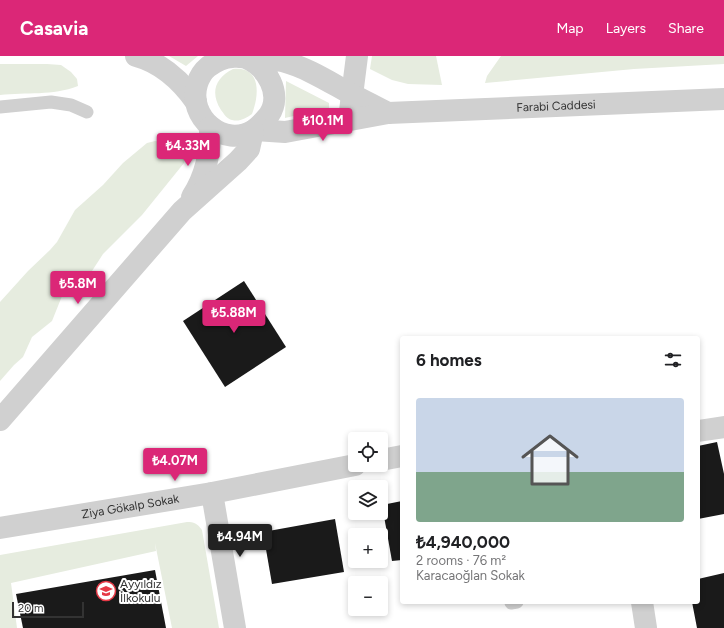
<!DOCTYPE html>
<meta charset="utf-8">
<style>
body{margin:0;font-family:Figtree,sans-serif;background:#f6f6f6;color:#202124;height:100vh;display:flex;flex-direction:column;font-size:15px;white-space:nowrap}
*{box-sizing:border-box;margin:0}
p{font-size:13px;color:#757577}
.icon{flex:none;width:22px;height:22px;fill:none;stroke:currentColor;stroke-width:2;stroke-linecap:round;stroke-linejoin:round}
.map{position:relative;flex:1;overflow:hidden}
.sheet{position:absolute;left:400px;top:280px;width:300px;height:268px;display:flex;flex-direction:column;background:#fff;border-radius:4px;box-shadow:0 2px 6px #0003}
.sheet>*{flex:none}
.fabs{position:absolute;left:348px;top:376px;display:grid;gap:8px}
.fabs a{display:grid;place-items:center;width:40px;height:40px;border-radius:4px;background:#fff;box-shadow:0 2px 6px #0003;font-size:20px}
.scale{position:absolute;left:12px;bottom:10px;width:72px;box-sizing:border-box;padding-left:4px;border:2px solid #333;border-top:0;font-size:11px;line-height:14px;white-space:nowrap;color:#333;-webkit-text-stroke:3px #fff;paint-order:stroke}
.price{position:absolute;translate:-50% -34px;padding:0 9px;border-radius:4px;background:#db2777;color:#fff;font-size:13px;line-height:26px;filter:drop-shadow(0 1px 2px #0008)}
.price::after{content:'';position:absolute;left:50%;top:24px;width:12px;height:9px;margin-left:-6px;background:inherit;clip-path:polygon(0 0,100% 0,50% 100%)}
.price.on{background:#222;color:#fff}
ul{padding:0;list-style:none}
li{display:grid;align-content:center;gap:8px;height:212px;padding:0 16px}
li span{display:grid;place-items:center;height:124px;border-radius:4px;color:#555}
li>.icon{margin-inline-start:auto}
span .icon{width:72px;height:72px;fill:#fffc;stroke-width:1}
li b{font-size:17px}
h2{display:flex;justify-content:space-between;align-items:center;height:48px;padding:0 16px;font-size:17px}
header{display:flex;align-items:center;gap:24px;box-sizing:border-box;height:56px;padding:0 20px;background:#db2777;color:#fff}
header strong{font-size:19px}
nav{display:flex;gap:22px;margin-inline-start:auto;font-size:14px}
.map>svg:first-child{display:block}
.green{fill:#e6ecdf}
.building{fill:#1a1a1a}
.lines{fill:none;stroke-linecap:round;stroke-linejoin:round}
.service{stroke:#d0d0d0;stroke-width:13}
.minor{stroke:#d0d0d0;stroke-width:22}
.tertiary{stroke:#d0d0d0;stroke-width:22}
.labels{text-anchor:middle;stroke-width:4;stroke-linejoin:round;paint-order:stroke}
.street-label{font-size:12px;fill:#333;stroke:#fff}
.poi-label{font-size:12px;fill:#333;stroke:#fff;text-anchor:start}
</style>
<header>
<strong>Casavia</strong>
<nav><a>Map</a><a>Layers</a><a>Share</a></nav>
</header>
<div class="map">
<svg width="724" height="572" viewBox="0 0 724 572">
<rect width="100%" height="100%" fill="#fff"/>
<!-- green -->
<g class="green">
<path d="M169 0H198L186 10Z"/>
<path d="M372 0H436L442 29 408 28 392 24 370 13Z"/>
<path d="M501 0H724V8L634 13 485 27 487 20Z"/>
<path d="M0 8H47L61 9 71 16 77 23 78 30C52 40 27 36 0 39Z"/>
<path d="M233 13C262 10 259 40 252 58 246 62 240 66 232 64 227 63 224 58 221 54 210 37 215 22 233 13Z"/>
<path d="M286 25 329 47V52L285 62Z"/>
<path d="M155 85 164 87 176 86 185 89 187 96 184 107 142 159 103 198 92 215 74 232 62 240 52 265 32 281 23 301 14 309 0 325V246L28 215 50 194 57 186 75 154 103 129 123 107 147 87Z"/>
<path d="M187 466C194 466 197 467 202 474L219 572H172L155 487 156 495 11 527 17 572H0V499Z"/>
</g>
<!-- building -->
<g class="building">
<path d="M244 225 286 291 225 331 183 265Z"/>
<path d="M717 386 724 418V458L698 463V390Z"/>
<path d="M402 445V504L392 505 382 449Z"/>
<path d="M335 463 344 516 272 528 263 476Z"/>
<path d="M155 514 166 572H23L16 538Z"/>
<path d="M724 517V572H697L692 546H698V523Z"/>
</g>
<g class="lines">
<!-- service -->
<g class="service">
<path d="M0 51 51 46 71 49 87 56"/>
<path d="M511 547 517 546"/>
</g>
<!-- minor -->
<g class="minor">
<path d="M349 63 357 0"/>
<path d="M698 375 724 371"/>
<path d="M381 404 402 400"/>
<path d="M212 437 235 572"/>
<path id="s1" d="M0 472 212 437 355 409"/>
<path d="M642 546 646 572"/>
</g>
<!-- tertiary -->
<g class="tertiary">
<path d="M136 0C162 7 181 25 196 46"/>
<path d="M246 2C267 11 283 38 269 59 264 65 260 70 254 74 224 93 187 61 197 28 199 22 203 15 208 11 216 5 223 1 233 1 239 0 245 2 251 2 261 3 272 3 282 5 308 12 329 26 353 39 365 45 376 51 388 57"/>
<path id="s2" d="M255 74 285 76 388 57 724 43"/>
<path d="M192 141C206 119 211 97 210 71"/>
<path d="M0 364 182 155 238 105 249 93 253 75"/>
</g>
</g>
<!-- icons -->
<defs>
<symbol id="school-ring" viewBox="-11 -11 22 22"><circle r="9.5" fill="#fff" stroke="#e63946" stroke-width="1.5"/><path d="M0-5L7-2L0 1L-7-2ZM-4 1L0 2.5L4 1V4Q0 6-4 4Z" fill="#e63946"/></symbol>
</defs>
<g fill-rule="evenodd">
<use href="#school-ring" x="95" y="524" width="22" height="22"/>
</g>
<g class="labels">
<!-- street labels -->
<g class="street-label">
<text dy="4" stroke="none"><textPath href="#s2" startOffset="303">Farabi Caddesi</textPath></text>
<text dy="4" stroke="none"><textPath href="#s1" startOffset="132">Ziya Gökalp Sokak</textPath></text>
</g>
<!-- poi labels -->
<g class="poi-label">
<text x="120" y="532">Ayyıldız<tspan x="120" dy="14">İlkokulu</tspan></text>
</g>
</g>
</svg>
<div class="fabs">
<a><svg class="icon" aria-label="locate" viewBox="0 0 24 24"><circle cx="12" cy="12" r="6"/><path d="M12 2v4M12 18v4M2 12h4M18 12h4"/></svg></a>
<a><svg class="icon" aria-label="layers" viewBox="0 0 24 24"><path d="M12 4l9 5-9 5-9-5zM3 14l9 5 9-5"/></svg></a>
<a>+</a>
<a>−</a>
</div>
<div class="scale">20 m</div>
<b class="price" style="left:323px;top:86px">₺10.1M</b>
<b class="price" style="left:188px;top:111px">₺4.33M</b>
<b class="price" style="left:78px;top:249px">₺5.8M</b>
<b class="price" style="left:234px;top:278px">₺5.88M</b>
<b class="price" style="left:175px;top:426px">₺4.07M</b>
<b class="price on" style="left:240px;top:502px">₺4.94M</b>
<section class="sheet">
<h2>6 homes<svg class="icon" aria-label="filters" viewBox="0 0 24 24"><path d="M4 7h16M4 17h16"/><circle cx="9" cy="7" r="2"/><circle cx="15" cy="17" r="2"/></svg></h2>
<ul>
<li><span style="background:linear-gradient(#c9d6e8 60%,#7fa58c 0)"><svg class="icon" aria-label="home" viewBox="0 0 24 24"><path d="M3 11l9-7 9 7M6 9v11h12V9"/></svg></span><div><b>₺4,940,000</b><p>2 rooms · 76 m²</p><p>Karacaoğlan Sokak</p></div></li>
</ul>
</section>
</div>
